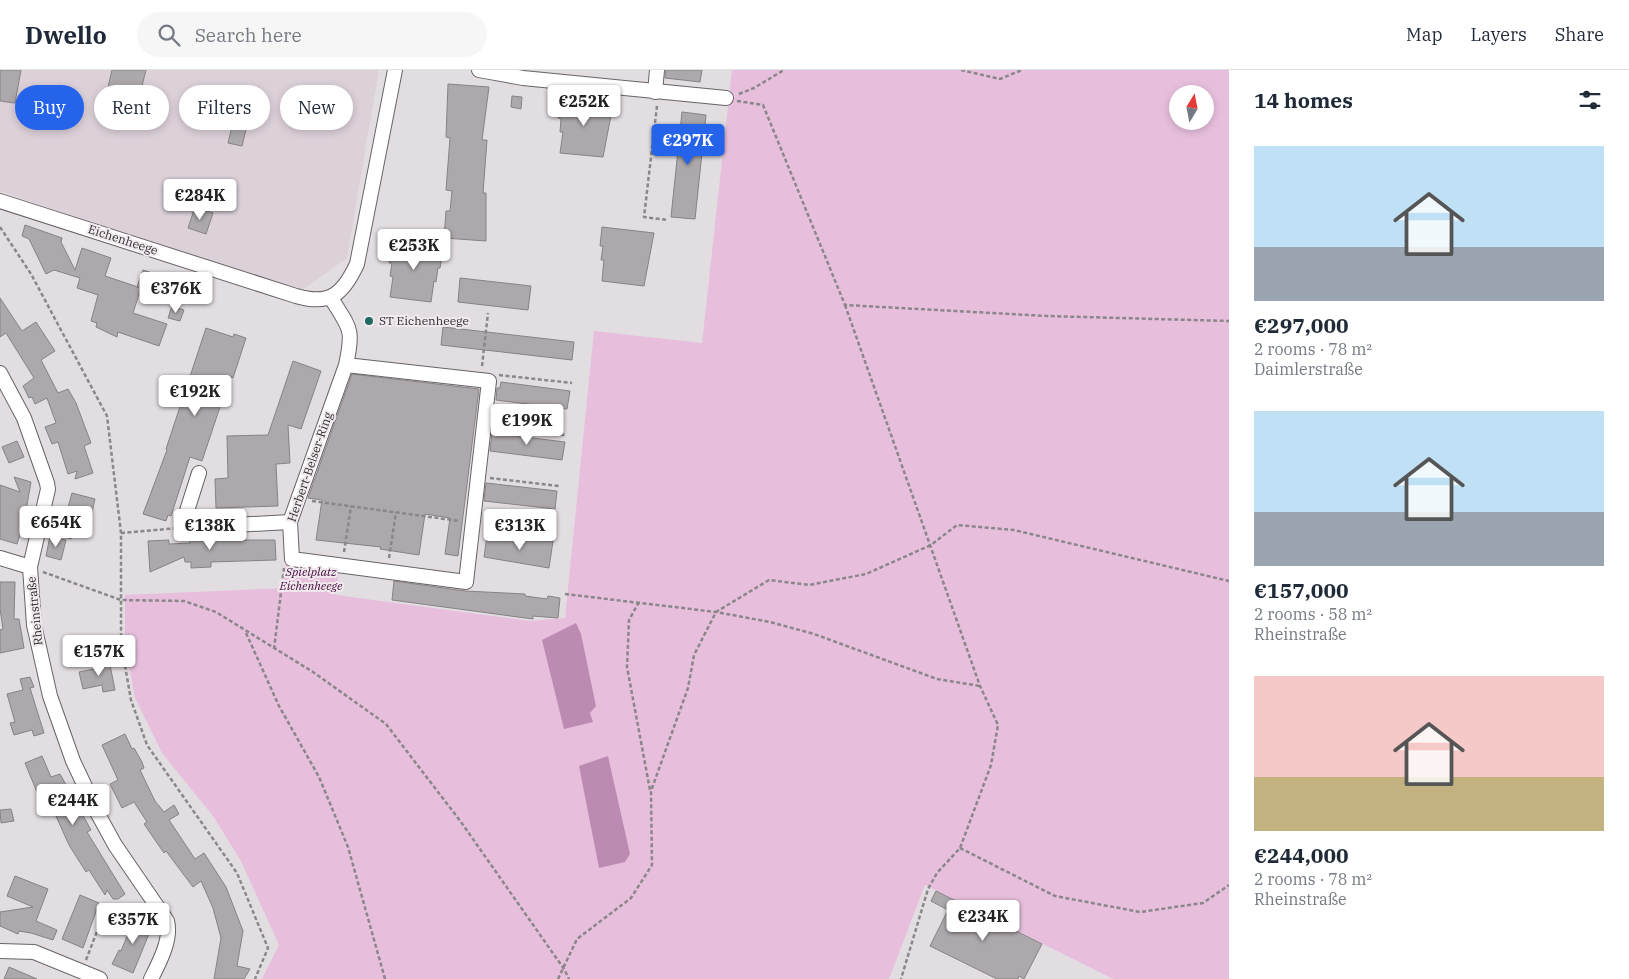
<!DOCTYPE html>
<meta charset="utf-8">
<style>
body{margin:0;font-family:"IBM Plex Serif",serif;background:#f6f6f7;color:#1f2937;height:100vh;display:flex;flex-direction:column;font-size:19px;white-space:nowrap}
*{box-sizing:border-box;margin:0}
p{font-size:16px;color:#747a83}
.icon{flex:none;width:28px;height:28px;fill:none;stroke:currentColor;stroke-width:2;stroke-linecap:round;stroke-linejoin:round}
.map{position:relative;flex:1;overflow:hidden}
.details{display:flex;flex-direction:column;background:#fff;width:400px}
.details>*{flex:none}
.hud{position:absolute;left:15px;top:15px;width:475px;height:45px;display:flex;gap:10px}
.needle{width:32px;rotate:10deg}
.fabs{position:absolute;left:1169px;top:15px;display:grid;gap:10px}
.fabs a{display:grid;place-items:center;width:45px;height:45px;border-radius:50%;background:#fff;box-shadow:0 2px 8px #0003;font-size:25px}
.price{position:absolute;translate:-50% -42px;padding:0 11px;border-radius:5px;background:#fff;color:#222;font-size:16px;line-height:32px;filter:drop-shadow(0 1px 2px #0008)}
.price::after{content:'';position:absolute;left:50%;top:30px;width:15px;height:11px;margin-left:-8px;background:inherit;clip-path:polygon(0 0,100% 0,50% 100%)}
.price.current{background:#2563eb;color:#fff}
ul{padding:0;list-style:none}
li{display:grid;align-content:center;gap:10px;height:265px;padding:0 25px}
li span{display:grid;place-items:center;height:155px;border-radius:0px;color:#555}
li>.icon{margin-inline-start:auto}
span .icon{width:90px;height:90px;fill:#fffc;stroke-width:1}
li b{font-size:21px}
h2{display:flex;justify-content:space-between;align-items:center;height:60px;padding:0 25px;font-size:21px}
.pill{padding:0 18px;border-radius:22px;background:#fff;box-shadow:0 2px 8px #0003;font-size:18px;line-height:45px}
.pill.current{background:#2563eb;color:#fff}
header{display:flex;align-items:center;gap:30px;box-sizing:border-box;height:70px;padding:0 25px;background:#fff;border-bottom:1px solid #e0e1e3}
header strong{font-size:24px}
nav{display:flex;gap:28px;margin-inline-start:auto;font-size:18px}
.search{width:350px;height:45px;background:#f6f6f7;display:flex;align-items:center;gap:12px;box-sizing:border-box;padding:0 18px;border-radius:28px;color:#747a83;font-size:19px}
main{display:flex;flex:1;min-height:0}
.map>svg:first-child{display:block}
.built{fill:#dcd0d9}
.green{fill:#e7bfdd;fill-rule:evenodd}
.water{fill:#bc8bb1}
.building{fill:#ada8ac;stroke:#868285}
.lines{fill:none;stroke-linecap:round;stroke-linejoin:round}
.minor-casing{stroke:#676366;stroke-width:16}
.path{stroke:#8a8689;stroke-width:2.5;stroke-dasharray:4 2.5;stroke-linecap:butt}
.minor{stroke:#fff;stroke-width:14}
.poi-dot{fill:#1f6961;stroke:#f0eaee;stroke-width:2}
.labels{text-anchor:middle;stroke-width:4;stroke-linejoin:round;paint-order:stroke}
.street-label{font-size:12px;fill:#302e2f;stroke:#f0eaee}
.poi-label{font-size:12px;fill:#302e2f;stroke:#f0eaee;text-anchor:start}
.park-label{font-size:12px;font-style:italic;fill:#470b3e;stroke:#f0eaee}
</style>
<header>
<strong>Dwello</strong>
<div class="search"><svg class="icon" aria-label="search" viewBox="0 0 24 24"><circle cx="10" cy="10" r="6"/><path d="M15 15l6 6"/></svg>Search here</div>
<nav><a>Map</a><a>Layers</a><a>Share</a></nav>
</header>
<main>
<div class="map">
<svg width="1229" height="909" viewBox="0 0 1229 909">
<rect width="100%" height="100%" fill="#e2dde1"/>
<!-- built -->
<path class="built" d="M0 0H379L347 188 305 218 294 219 201 190 0 121Z"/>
<!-- green -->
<path class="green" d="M732 0H1229V909H1113L925 815 889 909H262L279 875 241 791 213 746 162 683 135 628 125 573V525L283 518 286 493 339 500 336 525 530 551 565 548 594 261 702 273ZM1178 24H1205V51H1178Z"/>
<!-- water -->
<g class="water">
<path d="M576 553 581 564 596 636 590 643 593 652 564 659 542 570Z"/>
<path d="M608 686 630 784 625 792 599 798 579 696Z"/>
</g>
<!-- building -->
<g class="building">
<path d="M0 0H21L15 33 0 31Z"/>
<path d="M112 0H146L140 24 108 17Z"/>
<path d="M666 0H702L700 12 665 8Z"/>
<path d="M448 14 489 17 482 70H487L483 123H486V171L444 168 446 141H450L452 121 446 120 450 68 446 67Z"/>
<path d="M512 26 522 27 521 39 511 37Z"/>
<path d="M560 29 613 35 603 87 560 83 563 62H560L561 49 558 48Z"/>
<path d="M682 42 706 45 695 149 671 147Z"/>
<path d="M234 48 248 51 242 76 228 73Z"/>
<path d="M195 137 213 143 206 164 188 158Z"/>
<path d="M25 155 62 168 61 172 75 200 82 178 111 188 105 206 141 218 133 243 167 254 159 276 118 262 117 267 96 257 97 253 91 251 98 225 77 218 80 208 54 200 46 204 29 169 22 166Z"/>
<path d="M602 157 654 163 644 216 602 211 604 190H601L603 176H600Z"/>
<path d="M392 173 443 179 440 198H438L436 212 434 211 431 232 390 227 393 207 390 206 392 193H389Z"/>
<path d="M143 200 182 213 177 230 137 217Z"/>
<path d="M460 208 531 216 528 240 458 232Z"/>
<path d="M0 228 22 261 36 252 55 281 41 290 58 323 68 319 76 333 91 373 84 376 93 403 75 409 77 401 68 404 58 372 52 374 45 357 56 353 47 328 35 334 32 327 29 328 23 316 34 308 6 263 0 267Z"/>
<path d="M172 236 184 240 180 251 168 248Z"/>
<path d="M443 257 574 272 572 290 441 275Z"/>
<path d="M206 258 233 267 234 264 246 268 233 308 230 307 202 391 190 387 171 446 168 445 166 451 143 444 167 380 166 379Z"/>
<path d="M293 291 321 301 301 359 288 355 290 393 276 394 278 436 216 438 215 409 228 408 227 366 268 365Z"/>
<path d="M352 304 479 319 458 486 445 484 450 448 425 444 419 485 380 479 381 477 316 470 322 430 308 428Z"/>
<path d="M501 312 570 321 567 339 496 330 497 318H500Z"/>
<path d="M492 363 565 372 562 390 490 381Z"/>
<path d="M17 371 24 387 9 393 2 377Z"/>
<path d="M14 407 31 412 24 452 17 474 0 469V415L20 422Z"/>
<path d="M486 413 557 421 555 439 484 431Z"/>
<path d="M72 423 95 429 90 451 76 447 71 469 60 466Z"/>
<path d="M50 466 66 470 61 490 46 486Z"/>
<path d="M242 466V470H275L276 490 211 492V497L191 498V492H185L184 487 150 502 148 471 169 470V474L190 473V469Z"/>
<path d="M487 466 553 471 549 498 484 487Z"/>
<path d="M394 511 465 521 525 524V526L547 529 548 526 560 528 558 548 533 546V549L392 530Z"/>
<path d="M0 512H15L14 549H19L24 578 0 583V560L3 559 0 539Z"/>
<path d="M109 590 115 620 103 622 102 615 83 619 79 602 99 598 97 593Z"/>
<path d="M30 607 34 617 30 618 44 663 34 666 32 660 14 665 10 653 15 652 7 624 23 620 20 609Z"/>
<path d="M125 664 132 679 134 678 142 692 144 698 140 700 155 731 164 742 174 735 179 744 169 750 195 789 204 783 226 817 243 861 237 896 250 899 244 909H214L221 868 213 838 201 811 193 817 166 781 164 783 144 754 147 752 134 732 122 738 110 714 118 710 102 675Z"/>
<path d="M42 686 51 707 60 704 91 760 87 762 125 824 118 829H113L107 820 105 825 89 800 86 802 69 775 55 744 40 721 37 722 25 693Z"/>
<path d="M11 739 14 751 1 753 0 740Z"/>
<path d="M15 806 48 819 36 851 57 860 53 870 31 863 19 861 18 864 0 856V842L33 837 7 826Z"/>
<path d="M936 821 1042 874 1024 909 1019 906 1018 909H997L930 876 948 840 931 831Z"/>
<path d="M80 825 99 833 83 878 62 869Z"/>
<path d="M135 847 153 854 133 903 112 894 119 880 121 881Z"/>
<path d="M9 897 37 909H4Z"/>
</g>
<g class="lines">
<defs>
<g id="minor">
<path d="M479 0 523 8 726 28"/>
<path d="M655 22 657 0"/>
<path d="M0 131 296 226C330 236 343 224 357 194L395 0"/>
<path d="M331 228C350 259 354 258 346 295L290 452 292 489 466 512 489 311 346 295"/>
<path d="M0 303 24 348 47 413 48 419 30 497 34 555 50 626 73 691 98 744 115 775 167 851C172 869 159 893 151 909"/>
<path d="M199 403 185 447 196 457 290 452"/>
<path d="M0 488 30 497"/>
<path d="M0 881 34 882 100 909"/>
</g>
</defs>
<!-- minor casing -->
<use href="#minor" class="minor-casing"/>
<!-- path -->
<g class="path">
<path d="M961 0 1000 9 1022 0"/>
<path d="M739 24 754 18 784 0"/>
<path d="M737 31 763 35 845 235 1047 246 1229 251"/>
<path d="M657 36 644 147 668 150"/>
<path d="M0 157 31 204 107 346 121 463V573L131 630 147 675 237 803 268 878 255 909"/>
<path d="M845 235 980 616 998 655 991 695 960 778 937 803 928 819 901 909"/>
<path d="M482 296 488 243"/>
<path d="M499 305 572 313"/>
<path d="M496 357 565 365"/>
<path d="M490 408 559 416"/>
<path d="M312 431 460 451"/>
<path d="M484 458 554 467"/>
<path d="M121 463 179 458"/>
<path d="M344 482 351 436"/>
<path d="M389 488 396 442"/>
<path d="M43 502 121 530 184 531 216 542 313 602 386 654 461 752 564 899 569 909"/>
<path d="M565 524 716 542 770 552 814 564 937 609 980 616"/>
<path d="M639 532 629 550 627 597 650 720"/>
<path d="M246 563 279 636 319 707 348 777 385 909"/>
<path d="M274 579 284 498"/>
<path d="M960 778 1055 826 1140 842 1203 833 1229 815"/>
<path d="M86 890 106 838"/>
<path d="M558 909 577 869 631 828 652 795 651 721 688 618 694 585 716 542 769 510 809 515 866 504 931 475 957 455 1014 460 1229 511"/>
</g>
<!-- minor -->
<use href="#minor" class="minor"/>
</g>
<!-- markers -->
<circle class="poi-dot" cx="369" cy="251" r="5"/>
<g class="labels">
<!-- street labels -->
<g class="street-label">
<text transform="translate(123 170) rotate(18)" y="4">Eichenheege</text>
<text transform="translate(310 397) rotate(-71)" y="4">Herbert-Belser-Ring</text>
<text transform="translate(35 541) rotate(-96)" y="4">Rheinstraße</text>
</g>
<!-- poi labels -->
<g class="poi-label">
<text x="379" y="255">ST Eichenheege</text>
</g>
<!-- park labels -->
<g class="park-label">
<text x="311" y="506">Spielplatz<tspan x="311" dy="14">Eichenheege</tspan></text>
</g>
</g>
</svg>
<div class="fabs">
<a><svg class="needle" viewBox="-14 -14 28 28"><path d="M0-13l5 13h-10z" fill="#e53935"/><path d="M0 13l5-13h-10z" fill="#747a83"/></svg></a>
</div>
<b class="price" style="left:584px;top:57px">€252K</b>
<b class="price current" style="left:688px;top:96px">€297K</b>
<b class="price" style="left:200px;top:151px">€284K</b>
<b class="price" style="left:414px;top:201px">€253K</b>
<b class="price" style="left:176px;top:244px">€376K</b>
<b class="price" style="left:195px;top:347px">€192K</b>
<b class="price" style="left:527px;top:376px">€199K</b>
<b class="price" style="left:56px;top:478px">€654K</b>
<b class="price" style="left:210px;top:481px">€138K</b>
<b class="price" style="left:520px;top:481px">€313K</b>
<b class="price" style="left:99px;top:607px">€157K</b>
<b class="price" style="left:73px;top:756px">€244K</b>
<b class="price" style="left:983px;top:872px">€234K</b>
<b class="price" style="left:133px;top:875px">€357K</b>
<div class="hud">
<a class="pill current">Buy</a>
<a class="pill">Rent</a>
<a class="pill">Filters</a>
<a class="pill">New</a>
</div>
</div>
<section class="details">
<h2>14 homes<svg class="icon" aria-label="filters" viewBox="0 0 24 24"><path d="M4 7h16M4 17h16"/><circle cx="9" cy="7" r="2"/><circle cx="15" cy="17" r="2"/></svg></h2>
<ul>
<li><span style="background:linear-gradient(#bfe0f5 65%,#9aa5b1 0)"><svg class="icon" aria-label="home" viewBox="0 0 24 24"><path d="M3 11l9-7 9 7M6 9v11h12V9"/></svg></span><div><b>€297,000</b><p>2 rooms · 78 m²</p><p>Daimlerstraße</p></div></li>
<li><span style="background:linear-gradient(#bfe0f5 65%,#9aa5b1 0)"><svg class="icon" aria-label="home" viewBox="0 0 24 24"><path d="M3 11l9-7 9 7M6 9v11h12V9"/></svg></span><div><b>€157,000</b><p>2 rooms · 58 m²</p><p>Rheinstraße</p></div></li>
<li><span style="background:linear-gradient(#f6c9c9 65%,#c2b280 0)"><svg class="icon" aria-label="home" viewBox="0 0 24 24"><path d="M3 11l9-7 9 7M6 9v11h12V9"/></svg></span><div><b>€244,000</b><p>2 rooms · 78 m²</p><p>Rheinstraße</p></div></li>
</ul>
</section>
</main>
